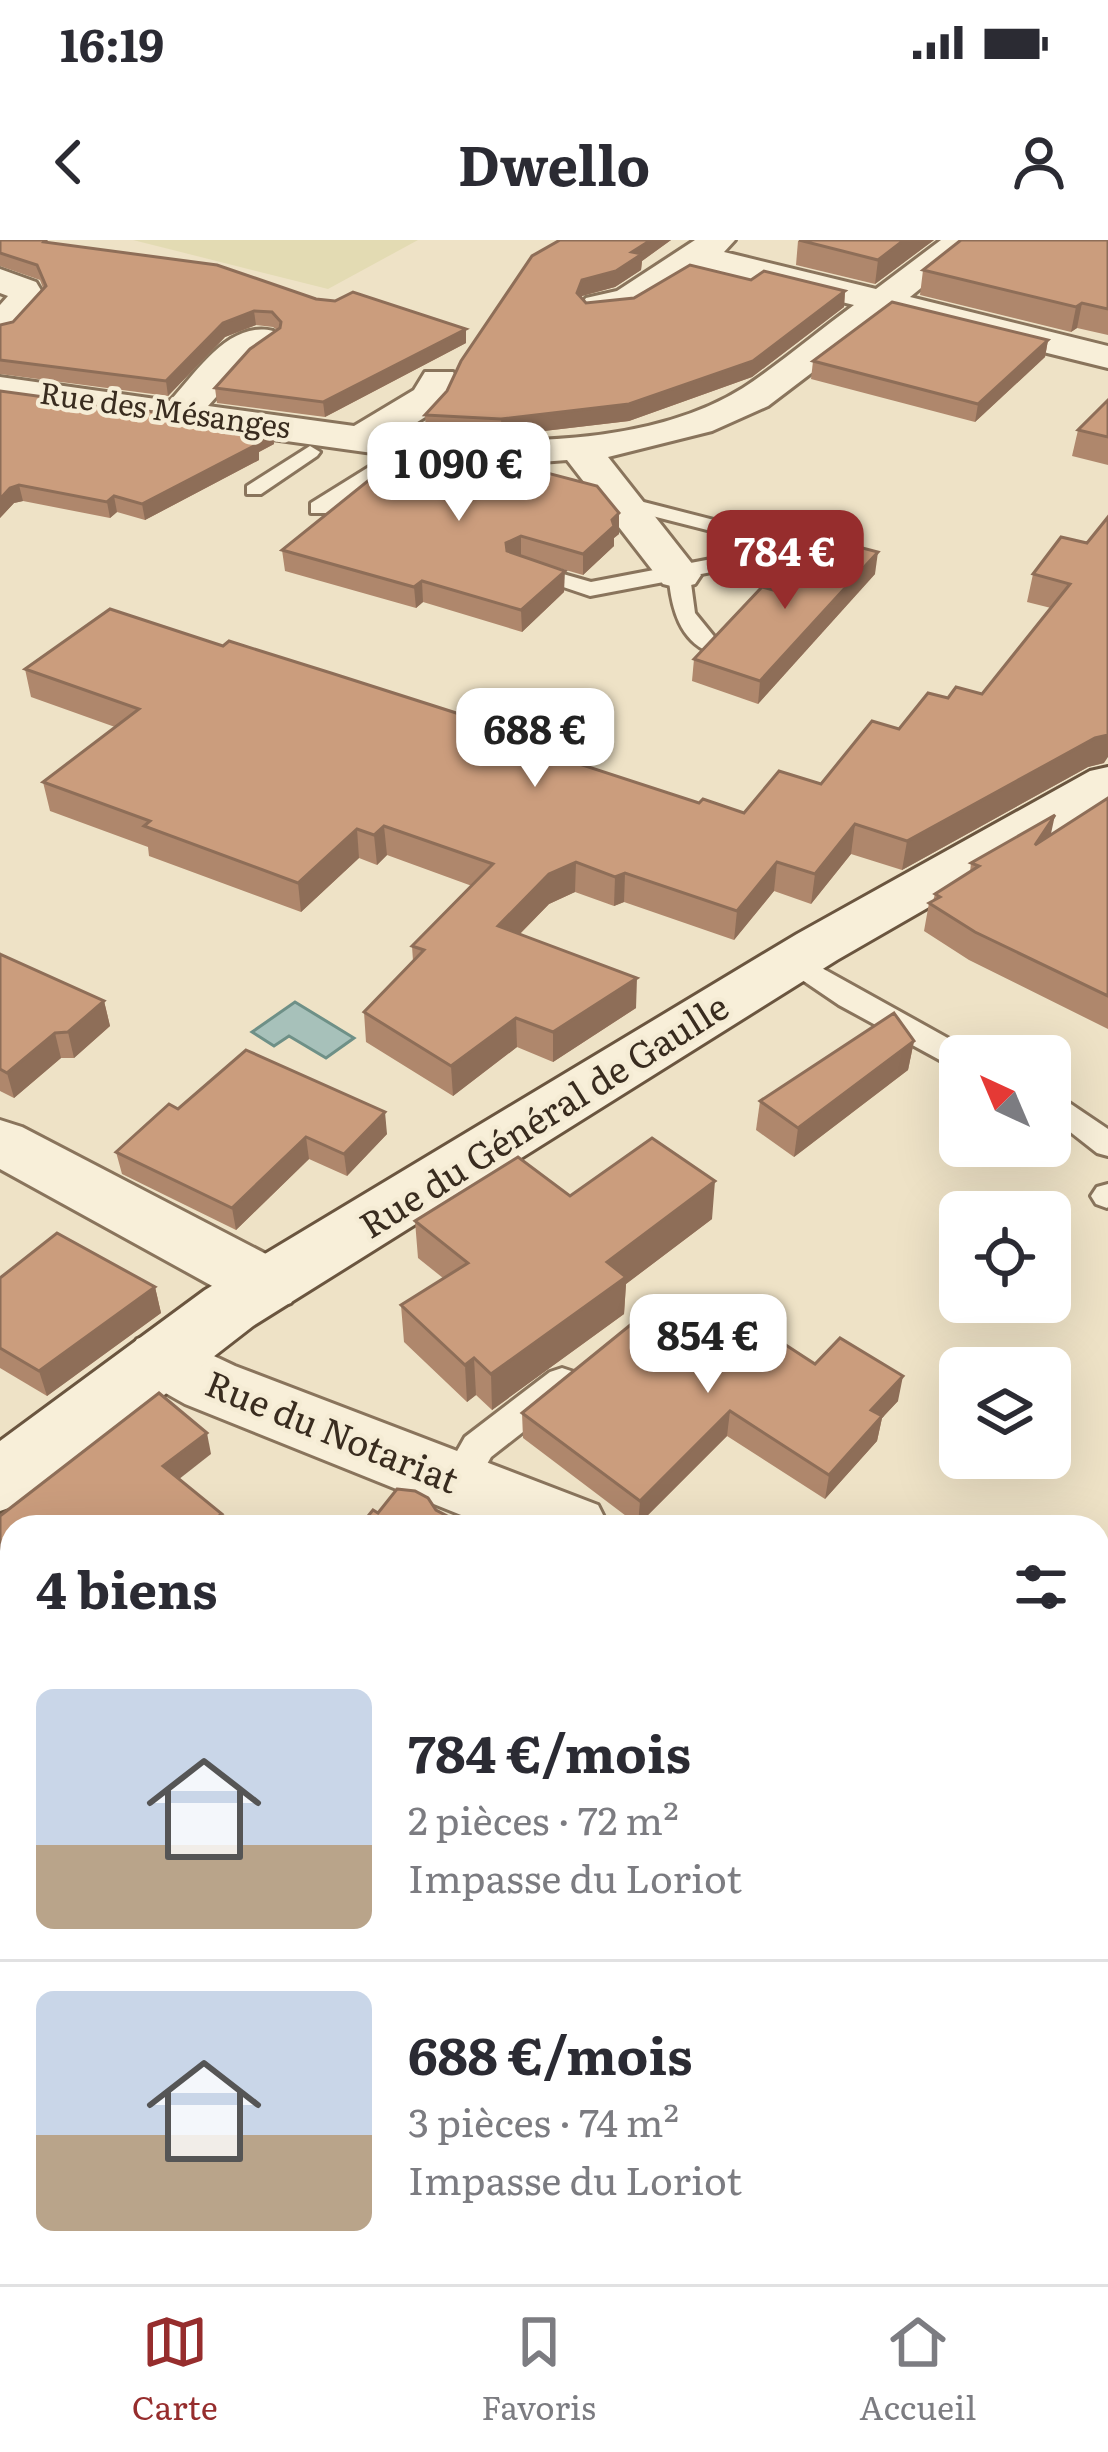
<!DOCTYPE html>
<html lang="fr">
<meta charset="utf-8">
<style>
body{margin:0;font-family:Literata,serif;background:#f2f2f3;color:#2b2b33;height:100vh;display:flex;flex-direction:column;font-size:45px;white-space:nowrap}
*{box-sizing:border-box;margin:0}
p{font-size:39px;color:#7c7c81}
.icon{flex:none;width:66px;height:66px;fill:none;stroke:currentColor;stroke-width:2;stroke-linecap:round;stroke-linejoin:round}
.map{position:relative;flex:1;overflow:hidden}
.drawer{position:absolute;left:0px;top:1275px;width:1110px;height:771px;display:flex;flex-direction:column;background:#fff;border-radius:36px 36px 0 0;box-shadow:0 12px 48px #0002}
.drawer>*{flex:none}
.needle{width:78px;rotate:316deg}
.controls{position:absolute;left:939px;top:795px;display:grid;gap:24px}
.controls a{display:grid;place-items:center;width:132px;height:132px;border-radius:18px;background:#fff;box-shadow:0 12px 48px #0002;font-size:60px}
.price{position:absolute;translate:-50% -102px;padding:0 27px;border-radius:24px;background:#fff;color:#222;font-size:39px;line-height:78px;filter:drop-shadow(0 3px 6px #0008)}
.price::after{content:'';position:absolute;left:50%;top:72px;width:36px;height:27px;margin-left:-18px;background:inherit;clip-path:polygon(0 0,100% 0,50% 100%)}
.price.active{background:#962d2d;color:#fff}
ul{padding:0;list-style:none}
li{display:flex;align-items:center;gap:36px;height:300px;padding:0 36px}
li+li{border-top:3px solid #e1e1e2}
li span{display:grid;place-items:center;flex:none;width:336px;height:240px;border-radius:18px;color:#555}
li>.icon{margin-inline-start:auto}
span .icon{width:144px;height:144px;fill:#fffc;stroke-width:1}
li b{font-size:51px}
h2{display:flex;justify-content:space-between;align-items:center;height:144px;padding:0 36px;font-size:51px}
.status{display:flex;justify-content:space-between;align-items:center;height:84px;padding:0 60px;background:#fff;direction:ltr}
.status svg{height:33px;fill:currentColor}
header{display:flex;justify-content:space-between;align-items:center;height:156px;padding:0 36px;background:#fff;font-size:54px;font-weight:700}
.dock{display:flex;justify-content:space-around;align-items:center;height:168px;border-top:3px solid #e1e1e2;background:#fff;font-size:33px;color:#7c7c81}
.dock a{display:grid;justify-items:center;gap:6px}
.dock .active{color:#962d2d}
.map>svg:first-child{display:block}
.farmland{fill:#e3dbb3}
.water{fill:#a7c1ba;stroke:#6e9087;stroke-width:3}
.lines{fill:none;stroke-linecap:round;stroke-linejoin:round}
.lane-casing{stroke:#89745c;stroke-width:6}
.street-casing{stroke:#89745c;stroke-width:6}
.secondary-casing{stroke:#6a553f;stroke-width:6}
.lane{fill:#f8efd9;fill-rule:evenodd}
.street{fill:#f8efd9;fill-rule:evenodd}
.secondary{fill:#f8efd9;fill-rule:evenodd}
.wall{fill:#af876c}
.shaded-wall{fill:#8e6e58}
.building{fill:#cb9d7d;stroke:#8e6e58;stroke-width:3}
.labels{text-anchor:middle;stroke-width:9;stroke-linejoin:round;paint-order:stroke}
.far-street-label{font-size:30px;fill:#392c1f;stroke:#f5ecd5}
.street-label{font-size:36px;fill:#392c1f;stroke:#f5ecd5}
</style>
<div class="status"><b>16:19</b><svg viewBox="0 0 49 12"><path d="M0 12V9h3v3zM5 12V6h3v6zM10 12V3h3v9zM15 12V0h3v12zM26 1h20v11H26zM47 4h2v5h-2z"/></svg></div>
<header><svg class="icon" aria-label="back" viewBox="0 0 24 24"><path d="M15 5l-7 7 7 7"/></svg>Dwello<svg class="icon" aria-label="person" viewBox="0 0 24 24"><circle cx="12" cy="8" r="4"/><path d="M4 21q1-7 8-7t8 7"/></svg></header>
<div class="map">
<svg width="1108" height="2044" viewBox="0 0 1108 2044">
<rect width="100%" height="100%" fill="#eee2c6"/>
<!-- farmland -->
<path class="farmland" d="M133 0H418L328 49Z"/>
<!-- water -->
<path class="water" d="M295 762 354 798 326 818 289 796 274 806 252 792Z"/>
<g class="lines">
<defs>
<g id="lane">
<path d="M310 206 320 212 317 216 261 254H247V246Z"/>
<path d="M385 217 395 223 392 227 327 273H311V263Z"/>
<path d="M624 257 800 302 815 299 857 306 860 311 849 318 815 313 690 336 695 373 721 405 709 412C680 400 672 369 669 341L590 356 510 329 521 322 591 342 774 307 617 267V259Z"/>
<path d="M793 712 971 811 974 816H960V828L949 825 839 765 783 727 779 721Z"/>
<path d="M1050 850 1108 889V916L1097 913 1050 876Z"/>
<path d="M1108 944V967L1107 968 1096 964 1091 956 1097 947Z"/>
<path d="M562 1128 574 1132 579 1142 574 1152 491 1217 470 1254 457 1258 444 1254 439 1243 465 1197 550 1132Z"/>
</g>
<g id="street">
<path d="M695 0H735L724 12 876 49 941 0H980L910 57 1108 106V128L889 74 768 166 712 191 608 217 701 335 695 344 679 348 663 344 567 220 473 227 0 161V137L170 161C196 133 229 80 273 91L279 99 249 120 208 166 354 186 414 150 425 132H453L458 140 444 165 400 193C504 207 651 206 743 148 781 123 817 92 854 65L701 27C668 49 629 84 586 74L581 66 586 58 617 51Z"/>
<path d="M0 29 36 42 45 57 13 94 0 97V65L8 56 0 53Z"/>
<path d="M0 880 22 887 291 1027 300 1045 291 1063 267 1070 243 1063 0 929Z"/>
<path d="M161 1091 235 1126 598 1265 609 1287H491L185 1164 137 1137 126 1118 137 1099Z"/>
<path d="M1098 1515 1108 1518V1598L1098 1594Z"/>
<path d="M111 2034H212L208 2044H107Z"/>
</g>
<path id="secondary" d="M1108 527V564L837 720 253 1086 26 1262 0 1271V1201L205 1050 797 694 1090 531Z"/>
</defs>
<!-- lane casing -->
<use href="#lane" class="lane-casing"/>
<!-- street casing -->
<use href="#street" class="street-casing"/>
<!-- secondary casing -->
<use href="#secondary" class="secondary-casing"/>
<!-- lane -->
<use href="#lane" class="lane"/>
<!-- street -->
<use href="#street" class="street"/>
<!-- secondary -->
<use href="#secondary" class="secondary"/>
</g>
<!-- wall -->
<g class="wall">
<path d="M0 0 52 3 466 89V103L325 177 217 163 215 148 277 90 273 87 256 85 225 97 168 156 0 134V85L13 82 43 48 40 40 0 26Z"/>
<path d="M560 0H671L642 21 641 30 615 47 582 56 581 58 586 63 634 58 751 40 845 51 844 67 752 137 629 181 502 196 426 191 425 175 447 151Z"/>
<path d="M934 0 875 44 796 25 798 1Z"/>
<path d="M1108 0V95L1077 88 1071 92 920 55 923 30Z"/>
<path d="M1048 100 1045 117 975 182 811 139 813 121Z"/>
<path d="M0 151 272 188 274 204 259 212V220L145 280 117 272 110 278 23 261 14 263 0 278Z"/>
<path d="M1108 160V225L1072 216 1078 190Z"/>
<path d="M389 224 619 294 614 298V306L583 335 531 320 564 352 522 392 423 362 416 368 285 331 282 310Z"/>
<path d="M1061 297 1104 523 1088 527 902 630 851 614 811 664 774 651 734 700 624 662 614 666 575 652 549 664 520 694 636 768 553 822 517 807 453 856 366 802 364 772 413 721 412 706 472 646 387 615 377 625 359 618 301 672 149 616 148 607 50 571 43 542 115 487 31 457 25 429 475 490 699 563 744 573 821 544 899 489 948 458 982 454 1051 368 1027 362 1033 334Z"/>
<path d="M875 334 758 464 692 441 694 419 777 351Z"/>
<path d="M1108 558V789L969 720 924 691 929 663 933 661 935 654 970 632 971 623 1051 595Z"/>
<path d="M0 714 104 761 110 786 74 818H61L14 858 0 851Z"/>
<path d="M914 801 908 830 794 917 756 890 760 861Z"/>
<path d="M178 869 387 894 347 936 309 919 236 990 122 934 116 912Z"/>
<path d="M570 956 712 979 626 1044 624 1074 492 1170 476 1155 467 1162 404 1102 401 1065 443 1038 418 1018 415 981Z"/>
<path d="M0 1038 155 1047 161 1073 47 1156 0 1128Z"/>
<path d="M675 1090 815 1124 898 1161 882 1178 877 1201 825 1259 727 1196 638 1285 523 1198 522 1173Z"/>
<path d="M1108 1628V1889L1098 1882V1650Z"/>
<path d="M12 1641V1759L0 1751V1656Z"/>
<path d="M1098 1885 1108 1891V1964L1098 1958Z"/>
<path d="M528 2034H676L671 2044H544Z"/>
</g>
<!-- shaded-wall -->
<g class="shaded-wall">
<path d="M651 0H671L642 21 641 30 615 47 582 56 577 68V53L582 40Z"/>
<path d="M904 0H934L875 44 878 20Z"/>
<path d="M845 51 844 67 752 137 629 181 502 196 501 179Z"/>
<path d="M1082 63 1077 88 1071 92 1076 67Z"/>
<path d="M254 71 256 85 225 97 168 156 166 141 223 83Z"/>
<path d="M466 89V103L325 177 323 162Z"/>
<path d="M1048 100 1045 117 975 182 978 164Z"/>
<path d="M272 188 274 204 259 212V220L145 280 142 264Z"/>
<path d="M19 245 23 261 14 263 0 278V259L10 248Z"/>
<path d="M114 256 117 272 110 278 107 262Z"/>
<path d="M619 273V294L614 298V306L583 335V314Z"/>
<path d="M521 296V317L507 324 506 303Z"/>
<path d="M878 312 875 334 758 464 760 441Z"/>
<path d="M565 331 564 352 522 392 521 370Z"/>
<path d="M422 341 423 362 416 368 414 347Z"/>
<path d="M1108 495V517L1104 523 1088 527 902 630 907 601 1095 498Z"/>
<path d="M1055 575 1049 603 1035 605Z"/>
<path d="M855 584 851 614 811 664 815 634Z"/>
<path d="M384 586 387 615 377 625 374 595Z"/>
<path d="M357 589 359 618 301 672 298 643Z"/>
<path d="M576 622 575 652 549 664 499 715 498 686 549 634Z"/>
<path d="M777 622 774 651 734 700 737 671Z"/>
<path d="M625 633 624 662 614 666 615 637Z"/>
<path d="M637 738 636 768 553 822V792Z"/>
<path d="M104 761 110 786 74 818 68 792Z"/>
<path d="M516 778 517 807 453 856 451 826Z"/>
<path d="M55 793 61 818 14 858 7 833Z"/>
<path d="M914 801 908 830 794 917 798 888Z"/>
<path d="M385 872 387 894 347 936 344 914Z"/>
<path d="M306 897 309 919 236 990 232 968Z"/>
<path d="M715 941 712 979 626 1044 624 1074 492 1170 491 1134 607 1022Z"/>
<path d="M155 1047 161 1073 47 1156 39 1131Z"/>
<path d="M474 1118 476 1155 467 1162 465 1125Z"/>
<path d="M903 1136 898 1161 882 1178 877 1201 825 1259 829 1235 871 1170Z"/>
<path d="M730 1171 727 1196 638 1285 640 1261Z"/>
<path d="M207 1193 211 1214 169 1247 163 1226Z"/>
<path d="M222 1274 224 1287H202Z"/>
<path d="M12 1464V1490L0 1500V1474Z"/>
<path d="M668 2034H676L671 2044H663Z"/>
</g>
<!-- building -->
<g class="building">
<path d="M0 0H46L44 2 217 25 316 59 335 61 353 52 466 89 323 162 215 148 250 109 280 88 281 82 272 72 254 71 223 83 166 141 0 120V85L13 82 46 46 37 25 0 13Z"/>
<path d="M560 0H651L632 12 642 14 616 31 582 40 577 53 586 63 634 58 690 25 751 40 764 31 845 51 753 121 629 164 501 179 425 175 447 151 461 121 532 16Z"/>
<path d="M799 0H904L878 20Z"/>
<path d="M961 0H1108V69L1082 63 1076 67 923 30Z"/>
<path d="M892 62 1048 100 978 164 813 121Z"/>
<path d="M0 151 272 188 249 201 258 204 142 264 114 256 107 262 19 245 10 248 0 259Z"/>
<path d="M1108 160V197L1078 190Z"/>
<path d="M404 202 459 210 597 246 619 273 612 280 614 286 583 314 521 296 506 303 507 311 565 331 521 370 422 341 414 347 282 310 389 224Z"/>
<path d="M1108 277V495L1095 498 907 601 855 584 815 634 777 622 737 671 625 633 615 637 576 622 549 634 498 686 637 738 553 792 516 778 451 826 364 772 424 710 412 706 493 624 384 586 374 595 357 589 298 643 144 586 150 581 43 542 139 469 25 429 110 369 223 406 229 401 331 433 475 479 466 487 699 563 703 559 744 573 779 531 821 544 872 481 899 489 928 453 948 458 956 447 982 454 1070 344 1033 334 1061 297 1087 303Z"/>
<path d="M828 299 878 312 760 441 694 419 762 347 777 351Z"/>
<path d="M1108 558V756L975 692 929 663 940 657 935 654 979 626 971 623 1055 575 1035 605Z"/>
<path d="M0 714 104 761 68 792 55 793 7 833 0 829Z"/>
<path d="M894 773 914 801 798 888 760 861Z"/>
<path d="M246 810 385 872 344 914 306 897 232 968 116 912 169 864 178 869Z"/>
<path d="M652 898 715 941 607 1022 626 1037 491 1134 474 1118 465 1125 401 1065 468 1023 415 981 518 917 570 956Z"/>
<path d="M57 993 155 1047 39 1131 0 1108V1038Z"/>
<path d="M712 1057 815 1124 840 1098 903 1136 871 1170 882 1176 829 1235 730 1171 640 1261 522 1173 650 1069 675 1090Z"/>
<path d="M159 1153 207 1193 163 1226 222 1274 202 1287H12V1464L0 1474V1276Z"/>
<path d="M397 1249 415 1251 428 1258 436 1270 468 1287H359L373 1270 378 1273Z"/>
<path d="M1108 1630V1867L1098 1859V1712L1104 1698 1098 1694V1652Z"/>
<path d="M12 1641V1745L0 1737V1656Z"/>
<path d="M1098 1885 1108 1891V1950L1098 1944Z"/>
<path d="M1098 2031 1108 2037V2044H1064L1069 2034H1098Z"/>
<path d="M567 2034H668L663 2044H583Z"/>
</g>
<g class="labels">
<!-- far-street labels -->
<g class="far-street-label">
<text transform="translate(165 171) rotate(8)" y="10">Rue des Mésanges</text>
</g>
<!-- street labels -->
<g class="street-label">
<text transform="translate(544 876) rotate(-32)" y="13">Rue du Général de Gaulle</text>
<text transform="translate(332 1192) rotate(22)" y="13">Rue du Notariat</text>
</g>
</g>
</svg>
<div class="controls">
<a><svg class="needle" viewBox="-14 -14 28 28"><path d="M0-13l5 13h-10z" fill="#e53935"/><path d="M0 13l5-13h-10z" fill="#7c7c81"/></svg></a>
<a><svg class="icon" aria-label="locate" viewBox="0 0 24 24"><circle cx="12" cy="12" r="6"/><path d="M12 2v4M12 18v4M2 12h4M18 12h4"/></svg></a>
<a><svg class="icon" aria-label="layers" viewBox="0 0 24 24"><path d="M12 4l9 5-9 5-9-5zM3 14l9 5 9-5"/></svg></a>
</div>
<b class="price" style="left:459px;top:284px">1 090 €</b>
<b class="price active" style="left:785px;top:372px">784 €</b>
<b class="price" style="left:535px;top:550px">688 €</b>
<b class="price" style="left:708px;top:1156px">854 €</b>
<section class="drawer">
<h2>4 biens<svg class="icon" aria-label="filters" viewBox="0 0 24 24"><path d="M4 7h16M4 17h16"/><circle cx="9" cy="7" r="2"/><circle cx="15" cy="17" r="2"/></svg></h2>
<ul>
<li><span style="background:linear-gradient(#c9d6e8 65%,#b9a48a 0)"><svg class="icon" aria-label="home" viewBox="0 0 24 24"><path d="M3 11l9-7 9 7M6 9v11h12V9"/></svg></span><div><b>784 €/mois</b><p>2 pièces · 72 m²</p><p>Impasse du Loriot</p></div></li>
<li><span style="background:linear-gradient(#c9d6e8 60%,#b9a48a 0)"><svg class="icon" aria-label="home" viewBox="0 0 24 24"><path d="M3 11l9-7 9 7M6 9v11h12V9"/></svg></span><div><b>688 €/mois</b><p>3 pièces · 74 m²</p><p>Impasse du Loriot</p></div></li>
</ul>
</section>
</div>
<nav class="dock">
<a class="active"><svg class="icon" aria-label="map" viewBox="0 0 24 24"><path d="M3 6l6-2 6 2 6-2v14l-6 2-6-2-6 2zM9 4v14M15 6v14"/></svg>Carte</a>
<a><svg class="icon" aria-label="saved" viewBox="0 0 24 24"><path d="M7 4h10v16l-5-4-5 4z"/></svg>Favoris</a>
<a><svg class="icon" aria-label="home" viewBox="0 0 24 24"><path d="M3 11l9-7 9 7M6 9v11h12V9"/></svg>Accueil</a>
</nav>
